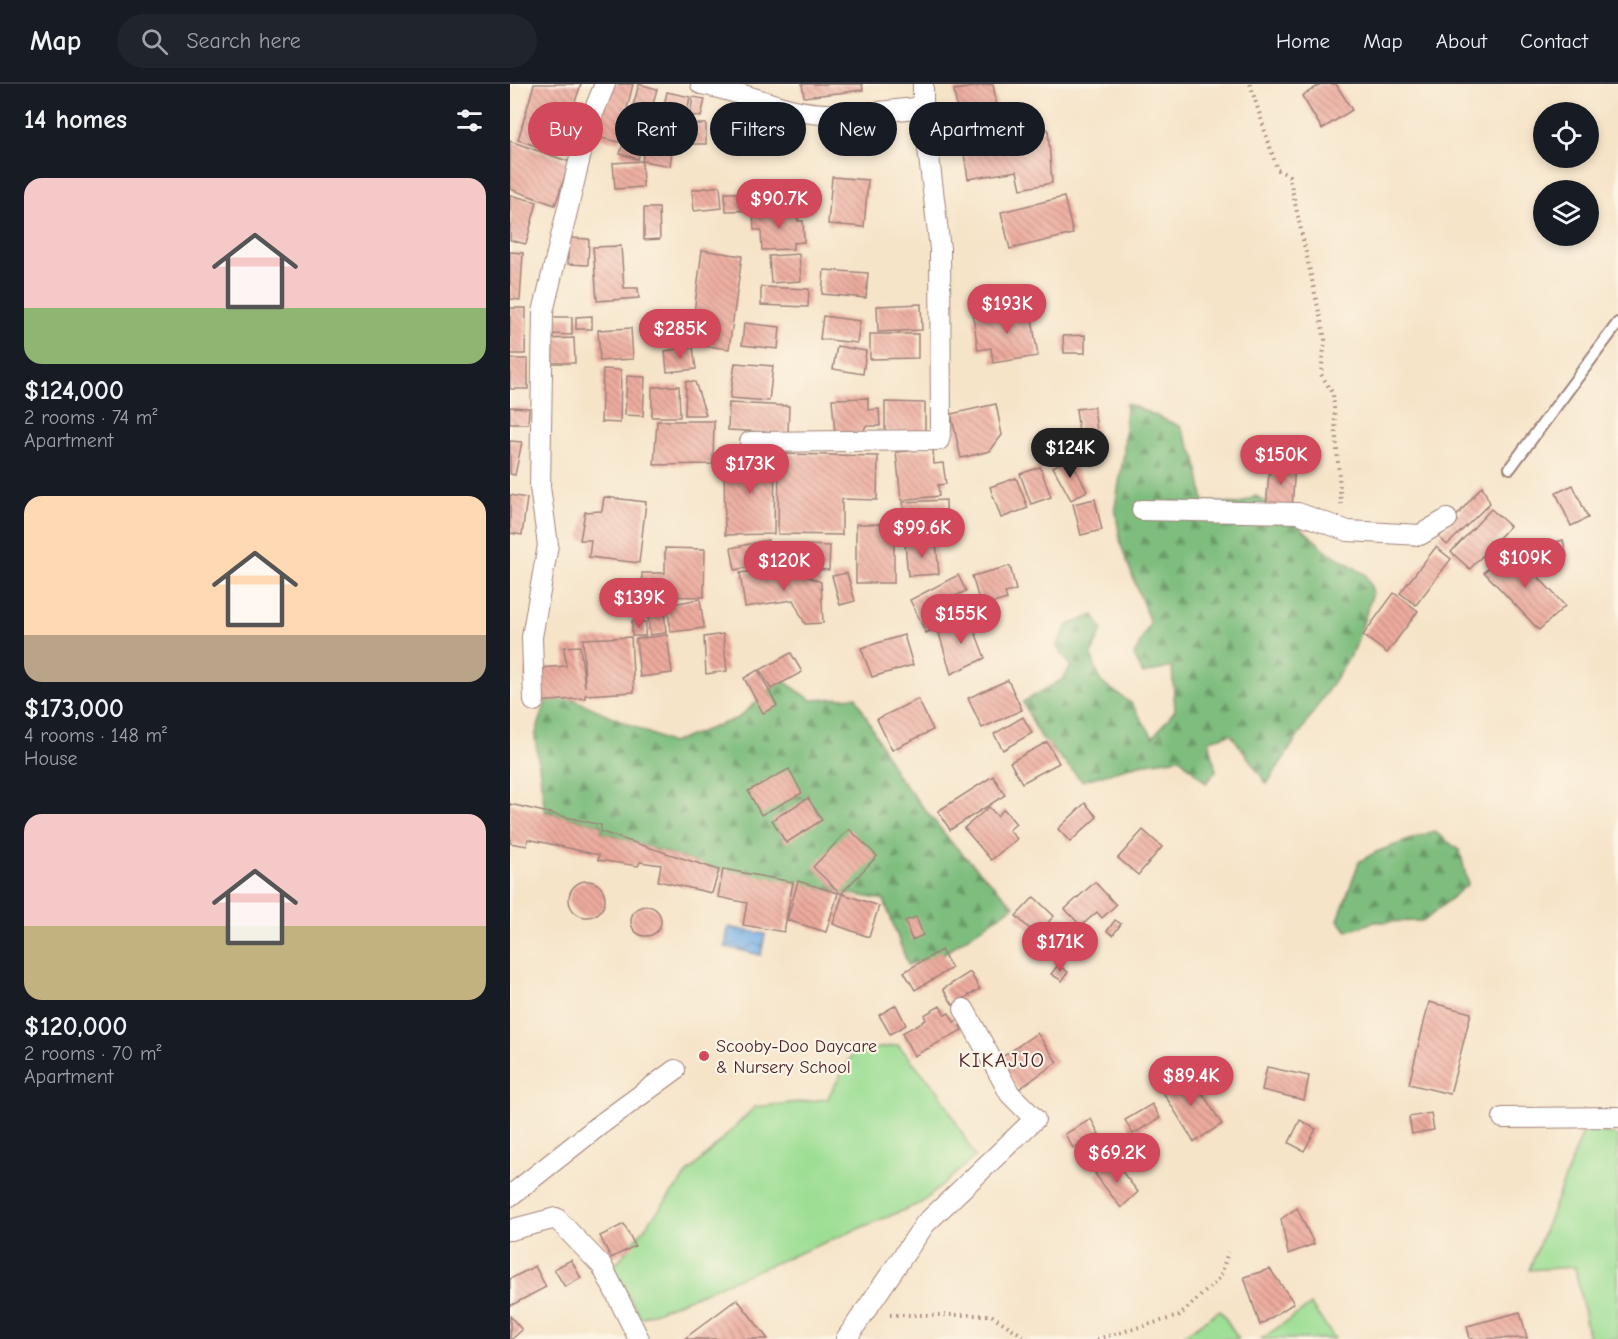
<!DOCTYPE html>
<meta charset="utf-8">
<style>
body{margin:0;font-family:"Comic Neue",sans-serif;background:#20242c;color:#f1f3f6;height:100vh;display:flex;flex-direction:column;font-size:22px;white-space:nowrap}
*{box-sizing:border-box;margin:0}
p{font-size:20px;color:#9ea1a6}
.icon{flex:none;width:33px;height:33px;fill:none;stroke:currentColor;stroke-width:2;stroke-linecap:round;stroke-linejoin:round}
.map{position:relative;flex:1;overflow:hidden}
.sheet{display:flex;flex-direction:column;background:#171b24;width:510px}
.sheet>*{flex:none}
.top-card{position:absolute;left:18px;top:18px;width:570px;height:54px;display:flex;gap:12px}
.buttons{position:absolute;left:1023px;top:18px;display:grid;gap:12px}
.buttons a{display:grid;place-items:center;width:66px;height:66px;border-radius:50%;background:#171b24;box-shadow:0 3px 9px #0003;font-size:30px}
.price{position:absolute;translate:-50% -51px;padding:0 14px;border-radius:21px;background:#d1495b;color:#fff;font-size:20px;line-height:39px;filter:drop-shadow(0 2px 3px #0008)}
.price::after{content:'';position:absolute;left:50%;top:36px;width:18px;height:14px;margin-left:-9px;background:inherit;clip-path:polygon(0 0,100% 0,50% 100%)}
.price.current{background:#222;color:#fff}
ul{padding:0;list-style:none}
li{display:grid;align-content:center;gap:12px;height:318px;padding:0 24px}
li span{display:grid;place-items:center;height:186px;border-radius:18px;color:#555}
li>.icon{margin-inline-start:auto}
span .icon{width:108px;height:108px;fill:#fffc;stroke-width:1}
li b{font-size:26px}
h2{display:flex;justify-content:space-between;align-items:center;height:72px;padding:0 24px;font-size:26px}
.tag{padding:0 21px;border-radius:27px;background:#171b24;box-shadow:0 3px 9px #0003;font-size:21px;line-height:54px}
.tag.current{background:#d1495b;color:#fff}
header{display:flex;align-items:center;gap:36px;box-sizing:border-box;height:84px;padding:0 30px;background:#171b24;border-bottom:2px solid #363941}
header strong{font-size:28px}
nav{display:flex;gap:33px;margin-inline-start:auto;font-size:21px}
.search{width:420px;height:54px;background:#20242c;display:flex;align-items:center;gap:15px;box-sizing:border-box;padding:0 21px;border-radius:33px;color:#9ea1a6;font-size:22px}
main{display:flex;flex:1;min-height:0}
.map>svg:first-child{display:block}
.grass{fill:#9dde94;stroke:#747e60;stroke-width:1.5}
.forest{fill:url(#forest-firs);stroke:#646e54;stroke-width:1.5}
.water{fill:url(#water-waves);stroke:#606889;stroke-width:1.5}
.building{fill:url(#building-back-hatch)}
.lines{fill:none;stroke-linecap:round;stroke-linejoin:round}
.service-casing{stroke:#a0827a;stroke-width:14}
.minor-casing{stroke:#a0827a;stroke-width:22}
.path{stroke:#a0827a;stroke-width:4;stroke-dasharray:1.5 4.5;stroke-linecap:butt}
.service{stroke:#fff;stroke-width:10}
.minor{stroke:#fff;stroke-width:20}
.poi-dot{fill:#d1495b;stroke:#fcf5e5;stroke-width:2}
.labels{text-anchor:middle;stroke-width:4.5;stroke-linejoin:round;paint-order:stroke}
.poi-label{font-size:18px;fill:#4a1f2b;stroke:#fcf5e5;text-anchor:start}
.quarter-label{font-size:21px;letter-spacing:1.5px;fill:#4a1f2b;stroke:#fcf5e5}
</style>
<header>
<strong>Map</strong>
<div class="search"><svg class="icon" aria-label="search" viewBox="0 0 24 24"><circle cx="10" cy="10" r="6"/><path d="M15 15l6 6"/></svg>Search here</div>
<nav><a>Home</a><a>Map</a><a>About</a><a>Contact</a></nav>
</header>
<main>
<section class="sheet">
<h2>14 homes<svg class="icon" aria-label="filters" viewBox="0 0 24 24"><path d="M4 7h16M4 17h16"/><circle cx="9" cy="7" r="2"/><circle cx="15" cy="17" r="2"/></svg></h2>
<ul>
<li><span style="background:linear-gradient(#f6c9c9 70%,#8fb573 0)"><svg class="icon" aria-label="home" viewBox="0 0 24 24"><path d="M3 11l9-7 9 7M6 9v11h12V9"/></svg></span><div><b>$124,000</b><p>2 rooms · 74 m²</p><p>Apartment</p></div></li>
<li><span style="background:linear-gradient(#ffd9b3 75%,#b9a48a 0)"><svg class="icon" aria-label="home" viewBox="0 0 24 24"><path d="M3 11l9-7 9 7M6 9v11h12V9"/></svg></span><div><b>$173,000</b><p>4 rooms · 148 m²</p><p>House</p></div></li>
<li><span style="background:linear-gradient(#f6c9c9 60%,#c2b280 0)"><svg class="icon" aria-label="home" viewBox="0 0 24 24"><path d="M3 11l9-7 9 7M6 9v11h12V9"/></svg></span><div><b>$120,000</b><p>2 rooms · 70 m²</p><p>Apartment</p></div></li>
</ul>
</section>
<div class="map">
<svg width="1108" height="1255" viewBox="0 0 1108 1255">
<defs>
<pattern id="forest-firs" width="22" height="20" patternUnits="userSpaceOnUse" patternTransform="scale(1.5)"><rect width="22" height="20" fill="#7ebd7e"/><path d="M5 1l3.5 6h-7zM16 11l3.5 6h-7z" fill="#699967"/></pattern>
<pattern id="water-waves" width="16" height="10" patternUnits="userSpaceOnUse" patternTransform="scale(1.5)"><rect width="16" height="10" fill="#77b0e7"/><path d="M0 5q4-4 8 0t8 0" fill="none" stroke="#648fbb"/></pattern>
<pattern id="building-back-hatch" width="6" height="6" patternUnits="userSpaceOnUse" patternTransform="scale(1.5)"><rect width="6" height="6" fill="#edac9f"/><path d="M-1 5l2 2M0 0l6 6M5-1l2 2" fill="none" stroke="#c28b82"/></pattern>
</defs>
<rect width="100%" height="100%" fill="#fcf5e5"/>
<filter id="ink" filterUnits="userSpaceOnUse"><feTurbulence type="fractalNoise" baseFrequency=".0167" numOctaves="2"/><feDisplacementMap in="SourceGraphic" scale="12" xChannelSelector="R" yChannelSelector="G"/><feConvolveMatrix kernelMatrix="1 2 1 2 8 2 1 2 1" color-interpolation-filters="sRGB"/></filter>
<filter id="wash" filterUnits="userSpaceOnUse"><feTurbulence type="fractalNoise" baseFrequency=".008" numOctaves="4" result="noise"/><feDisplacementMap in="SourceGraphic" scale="24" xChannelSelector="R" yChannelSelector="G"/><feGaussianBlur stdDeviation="1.35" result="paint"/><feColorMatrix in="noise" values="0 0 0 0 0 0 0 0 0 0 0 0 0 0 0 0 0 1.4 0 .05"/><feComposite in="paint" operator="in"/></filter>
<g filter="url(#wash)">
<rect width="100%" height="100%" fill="#f6e4c9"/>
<!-- grass -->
<g class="grass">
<path d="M388 961 430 1009 465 1073 411 1119 131 1234 103 1184 177 1090 245 1023 317 1015 344 968Z"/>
<path d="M1075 1043 1108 1052V1255H1079L1065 1183 1019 1186Z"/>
<path d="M801 1221 825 1255H751Z"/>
<path d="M710 1226 729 1255H668Z"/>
</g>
<!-- forest -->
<g class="forest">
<path d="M616 319 670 342 686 375 694 418 729 420 746 412 777 431 817 467 856 491 863 508 845 564 757 700 721 650 699 656 706 687 696 699 670 674 630 680 572 697 529 651 513 618 553 595 561 582 546 562 558 541 584 531 592 546 581 571 591 598 621 619 643 653 665 626 662 583 633 590 624 571 640 539 611 461 605 423 614 369Z"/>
<path d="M272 596 302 616 346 613 386 690 442 759 504 822 433 870 398 881 374 816 209 786 91 748V741L35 728 25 652 40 605 161 659 228 634Z"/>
<path d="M924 747 950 767 958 800 914 837 865 838 837 847 828 836 849 778 866 768Z"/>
</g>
<!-- water -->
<path class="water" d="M218 843 255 850 251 871 215 863Z"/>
<g id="blocks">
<!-- building -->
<g class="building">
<path d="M24 0H71L48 69 8 56Z"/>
<path d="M99 0H123L109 58 87 53Z"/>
<path d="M129 0 147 5 128 75 110 70Z"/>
<path d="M292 0H352L353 6 294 13Z"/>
<path d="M483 0 492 52 538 45 542 99 511 105 507 87 458 95 444 6Z"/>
<path d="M811 0H826L842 26 812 45 792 12Z"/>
<path d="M157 8 180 13 174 45 150 39Z"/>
<path d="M183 13 195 15 191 33 180 31Z"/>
<path d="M520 24 523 40 501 44 498 28Z"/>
<rect x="175" y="40" width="21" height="20"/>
<path d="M137 49 164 54 160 82 132 77Z"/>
<path d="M0 57 60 78 45 121 0 105Z"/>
<path d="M132 77 133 103 105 105 103 79Z"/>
<path d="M322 93 358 96 354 143 318 140Z"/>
<path d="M210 102 212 124 184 127 182 106Z"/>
<path d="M262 108 263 126 216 127 215 109Z"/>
<path d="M0 111 27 118 16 160 0 156Z"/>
<path d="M554 113 563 150 500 165 491 128Z"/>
<path d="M134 124H149L150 155 134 156Z"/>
<path d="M287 128 288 137H293L294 158 283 159V165L252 166 251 146H244L243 129Z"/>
<path d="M58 154 79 155 78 181 58 180Z"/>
<path d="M111 162 114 204H128L129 214 87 217 83 163Z"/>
<path d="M192 166 232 172 219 265 180 260Z"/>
<path d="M0 168 13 169 10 216 0 215Z"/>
<path d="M289 170 291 197 261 199 259 172Z"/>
<path d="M314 186 358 189 356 214 312 210Z"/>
<path d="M251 203 299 205 298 223 251 221Z"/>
<path d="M411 220 412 246 368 248 367 222Z"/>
<path d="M520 223 528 272 483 279 481 264 468 266 463 232Z"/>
<path d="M0 224H16L15 270H0Z"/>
<path d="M82 232V245H66V233Z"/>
<path d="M313 232 350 237 347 259 310 255Z"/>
<path d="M42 233H62V251L41 250Z"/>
<path d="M234 239 270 243 268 265 232 261Z"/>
<path d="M121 244 123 275 90 277 88 246Z"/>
<path d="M360 250H408V274L360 275Z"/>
<path d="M575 251V269H554L553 252Z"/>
<path d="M64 254 65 279H36V255Z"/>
<path d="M327 262 356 267 353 290 323 285Z"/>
<path d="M183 263 186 285 157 288 155 267Z"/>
<rect x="0" y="275" width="18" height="30"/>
<path d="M225 279 263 282 259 317 220 314Z"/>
<path d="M93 285 111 286 110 339 91 338Z"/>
<path d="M117 292 135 293 133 332 115 331Z"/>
<path d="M176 297 185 298 196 331H175Z"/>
<path d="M169 302 170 333H142V303Z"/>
<path d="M358 314V326L369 325 370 342H356L353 348 325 350 322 315Z"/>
<path d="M375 318 415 319V348L375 347Z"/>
<path d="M219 319 279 322 278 349 218 346Z"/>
<path d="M486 320 492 351 480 367 451 374 441 330Z"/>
<path d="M0 323 19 324 18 340H0Z"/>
<path d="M584 323 588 356 570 357 566 325Z"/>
<path d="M147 337H204L203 380 144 381Z"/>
<path d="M0 357 12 358 5 391 0 390Z"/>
<path d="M423 365 424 380 433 379 436 400 428 401 429 412 391 416 386 368Z"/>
<path d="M273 370 368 372 367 416 332 415V451L268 450 269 372Z"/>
<path d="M265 371 264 450 215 451 214 373Z"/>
<path d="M560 374 577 407 561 416 543 383Z"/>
<path d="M760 378 785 380 782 425 756 424Z"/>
<path d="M530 383 541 413 521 420 510 390Z"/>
<path d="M506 394 518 424 491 434 480 403Z"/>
<path d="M1063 401 1078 434 1061 442 1046 409Z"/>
<path d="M972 402 980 419 937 461 929 453Z"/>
<path d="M0 411 17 414 12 451 0 449Z"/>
<path d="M94 413 136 418 129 479 79 473 81 456H70L75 428 92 427Z"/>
<path d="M585 415 592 446 571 451 563 420Z"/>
<path d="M436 416 437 454 395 455 393 418Z"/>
<path d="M981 425 1000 442 960 485 941 468Z"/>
<rect x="346" y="440" width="38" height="59"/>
<path d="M258 456 262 478 225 486 221 464Z"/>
<path d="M1053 456 1057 472 1027 481 1022 465Z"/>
<path d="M426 458 429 490 398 492 395 460Z"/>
<path d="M269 460 320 462 319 486 268 484Z"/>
<path d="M926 463 941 475 906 521 890 509Z"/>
<path d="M1001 463 1055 522 1029 546 974 488Z"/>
<path d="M155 464 195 465 194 513 132 512V489H155Z"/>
<path d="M500 482 506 506 495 509 497 515 476 521 475 515 469 516 462 492Z"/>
<path d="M264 485 289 489 311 498 313 539 295 540 283 516 235 523 230 489Z"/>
<path d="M337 489 345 517 330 521 322 492Z"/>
<path d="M448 491 456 507 443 513 452 531 416 549 400 516Z"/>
<path d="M884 509 908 527 877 569 853 551Z"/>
<path d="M190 515 194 544 161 548 157 521Z"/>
<path d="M154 523 156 549 140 551 137 525Z"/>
<path d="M459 532 475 574 441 590 428 546Z"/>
<path d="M122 537 136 538 135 552H122Z"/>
<path d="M213 550 217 587 196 590 194 553Z"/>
<path d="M157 551 162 589 130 593 126 555Z"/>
<path d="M394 551 403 581 362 593 351 564Z"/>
<path d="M121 553 124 608 75 611V614L18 619 15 585 56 582 54 563 70 562 75 603 73 555Z"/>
<path d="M281 569 292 588 261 605 250 586Z"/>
<path d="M248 586 267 622 253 629 234 594Z"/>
<path d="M498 596 512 626 472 644 458 614Z"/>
<path d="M408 615 423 646 382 666 367 635Z"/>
<path d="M513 633 522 649 493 666 484 650Z"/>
<path d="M537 658 549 679 512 699 500 678Z"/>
<path d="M279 685 292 709 251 731 238 707Z"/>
<path d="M483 692 495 711 440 746 428 727Z"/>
<path d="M298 714 312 736 276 759 262 736Z"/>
<path d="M575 719 587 733 560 758 548 745Z"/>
<path d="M0 720 91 741V748L209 786 202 809 148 797 151 781 130 778 128 782 88 776 89 771 18 755 17 762 0 759Z"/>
<path d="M479 723 487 732 494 725 506 740 499 746 507 755 481 776 454 744Z"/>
<path d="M339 745 367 772 331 810 303 783Z"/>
<path d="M633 746 652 763 628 791 608 774Z"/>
<path d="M213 785 283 798 274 848 233 841 237 819 208 813Z"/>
<path d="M288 797 328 809 316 848 277 836Z"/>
<circle cx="77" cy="815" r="18"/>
<path d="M585 798 606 821 592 834 587 828 571 842 555 825Z"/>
<path d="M333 810 369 822 359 853 323 840Z"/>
<path d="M524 813 544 832 526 851 506 832Z"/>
<circle cx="136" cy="837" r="15"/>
<path d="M406 833 413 851 402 856 395 837Z"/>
<path d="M605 836 611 840 603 851 597 847Z"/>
<path d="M431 866 442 884 405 906 394 888Z"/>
<path d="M548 881 558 888 552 897 541 890Z"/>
<path d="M460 888 470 905 443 921 433 905Z"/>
<path d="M919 918 961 929 940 1010 899 1000Z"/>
<path d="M386 921 396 941 380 950 369 931Z"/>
<path d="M430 922 435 931 439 929 444 938 452 934 455 940 450 942 452 946 404 972 392 949 416 936 414 931Z"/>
<path d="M527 949 547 978 509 1005 488 976Z"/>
<path d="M757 983 799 992 794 1016 752 1006Z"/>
<path d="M678 987 712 1040 684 1058 651 1005Z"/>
<path d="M642 1020 650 1034 623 1050 615 1036Z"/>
<path d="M921 1029 924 1046 902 1050 899 1033Z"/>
<path d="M581 1035 589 1050 563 1064 555 1050Z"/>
<path d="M790 1036 806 1045 794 1067 779 1059Z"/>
<path d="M603 1076 628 1108 611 1124 585 1090Z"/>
<path d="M787 1124 804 1160 778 1170 771 1135Z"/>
<path d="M114 1140 125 1162 101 1174 90 1152Z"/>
<path d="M61 1176 71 1194 55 1203 44 1185Z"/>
<path d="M25 1182 36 1203 0 1222V1195Z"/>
<path d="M760 1185 784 1219 750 1241 734 1193Z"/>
<path d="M227 1215 258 1255H174Z"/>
<path d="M1010 1228 1017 1254 960 1255 957 1242Z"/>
<path d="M0 1232 12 1246 2 1255H0Z"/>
</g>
</g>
</g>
<g filter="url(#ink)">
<use href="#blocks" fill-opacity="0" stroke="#a0827a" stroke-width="1.5"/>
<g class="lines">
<defs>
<path id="service" d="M1000 384 1108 239"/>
<g id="minor">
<path d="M191 0C222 6 250 17 280 25 323 36 369 28 413 23"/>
<path d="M240 358 429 356 431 345 430 165 413 23V0"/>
<path d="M632 426 788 429 838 447 910 451 937 435"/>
<path d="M24 617 22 553 38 461 30 403 33 228 77 44 95 0"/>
<path d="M993 1034 1108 1033"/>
<path d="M0 1112 91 1040 165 986"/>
<path d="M0 1146 46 1134 92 1182 129 1255"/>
<path d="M336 1255 415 1140 525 1035 500 1010 454 925"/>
</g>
</defs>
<!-- service casing -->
<use href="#service" class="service-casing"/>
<!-- minor casing -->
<use href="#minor" class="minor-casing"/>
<!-- path -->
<g class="path">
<path d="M740 0 767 85 779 92 815 255 811 290 823 310 831 420"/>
<path d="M380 1231H481L518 1255"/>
<path d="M587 1255 669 1232 710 1194 718 1168"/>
</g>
<!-- service -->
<use href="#service" class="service"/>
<!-- minor -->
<use href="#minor" class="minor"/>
</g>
</g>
<!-- markers -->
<circle class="poi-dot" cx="194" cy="972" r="6"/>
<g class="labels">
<!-- poi labels -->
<g class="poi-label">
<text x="206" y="968">Scooby-Doo Daycare<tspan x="206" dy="21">&amp; Nursery School</tspan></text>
</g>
<!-- quarter labels -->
<g class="quarter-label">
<text x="492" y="983">KIKAJJO</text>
</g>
</g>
</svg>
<div class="buttons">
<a><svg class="icon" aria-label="locate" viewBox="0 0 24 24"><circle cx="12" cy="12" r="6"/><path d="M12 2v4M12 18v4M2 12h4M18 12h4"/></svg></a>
<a><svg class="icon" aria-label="layers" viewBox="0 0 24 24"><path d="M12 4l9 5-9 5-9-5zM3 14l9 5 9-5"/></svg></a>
</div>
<b class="price" style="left:269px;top:146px">$90.7K</b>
<b class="price" style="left:497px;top:251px">$193K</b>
<b class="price" style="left:170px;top:276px">$285K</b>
<b class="price current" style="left:560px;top:395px">$124K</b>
<b class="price" style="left:771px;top:402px">$150K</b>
<b class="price" style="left:240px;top:411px">$173K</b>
<b class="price" style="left:412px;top:475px">$99.6K</b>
<b class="price" style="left:1015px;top:505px">$109K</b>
<b class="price" style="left:274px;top:508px">$120K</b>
<b class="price" style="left:129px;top:545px">$139K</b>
<b class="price" style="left:451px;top:561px">$155K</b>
<b class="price" style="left:550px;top:889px">$171K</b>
<b class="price" style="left:681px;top:1023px">$89.4K</b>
<b class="price" style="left:607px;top:1100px">$69.2K</b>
<div class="top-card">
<a class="tag current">Buy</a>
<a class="tag">Rent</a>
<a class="tag">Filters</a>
<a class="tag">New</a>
<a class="tag">Apartment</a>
</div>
</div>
</main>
